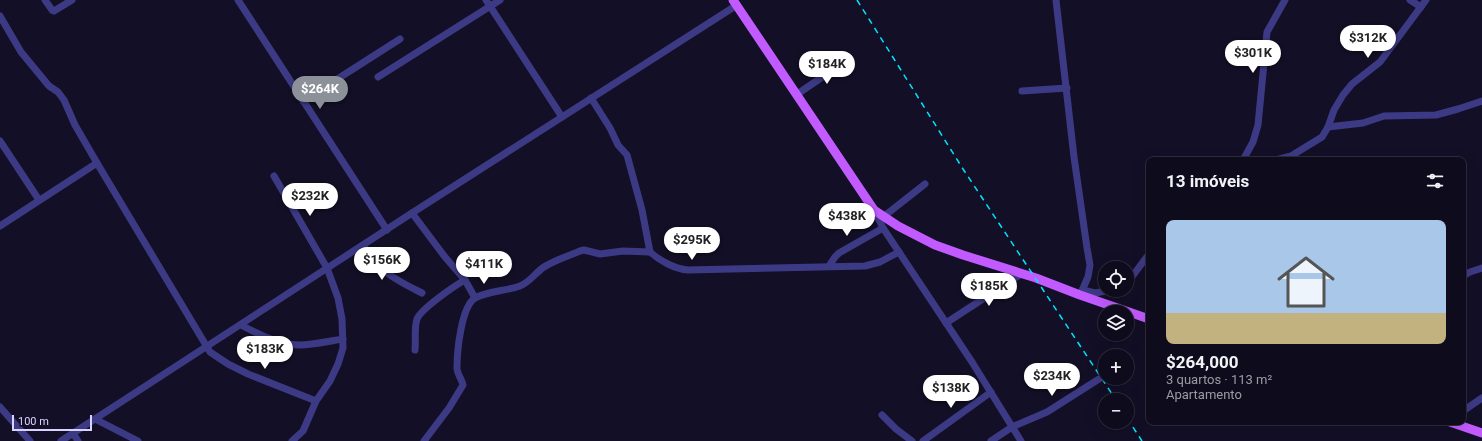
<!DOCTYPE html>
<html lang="pt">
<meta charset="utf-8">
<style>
body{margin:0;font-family:Roboto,sans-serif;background:#1c1929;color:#f1f3f6;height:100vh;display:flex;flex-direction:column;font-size:15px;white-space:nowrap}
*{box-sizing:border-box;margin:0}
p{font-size:13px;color:#9b9ba3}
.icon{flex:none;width:22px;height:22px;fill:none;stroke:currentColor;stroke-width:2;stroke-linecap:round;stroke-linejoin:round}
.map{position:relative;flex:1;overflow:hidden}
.drawer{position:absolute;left:1146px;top:157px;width:320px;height:268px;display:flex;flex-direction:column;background:#0e0b1c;border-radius:8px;box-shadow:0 4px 16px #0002,0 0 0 1px #2e2b3b}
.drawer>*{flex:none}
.tools{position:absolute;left:1098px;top:261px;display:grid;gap:8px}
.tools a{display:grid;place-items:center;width:36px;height:36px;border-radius:50%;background:#0e0b1c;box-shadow:0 4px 16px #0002,0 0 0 1px #2e2b3b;font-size:20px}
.scale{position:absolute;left:12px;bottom:10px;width:80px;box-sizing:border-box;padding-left:4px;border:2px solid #d9d4ff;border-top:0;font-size:11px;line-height:14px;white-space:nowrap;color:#d9d4ff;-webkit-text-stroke:3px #130f26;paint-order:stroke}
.price{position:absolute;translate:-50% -34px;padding:0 9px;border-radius:14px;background:#fff;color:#222;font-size:13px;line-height:26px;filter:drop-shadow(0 1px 2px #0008)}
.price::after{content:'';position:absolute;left:50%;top:24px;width:12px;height:9px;margin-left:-6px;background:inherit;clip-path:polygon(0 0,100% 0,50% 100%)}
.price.on{background:#8c9099;color:#fff}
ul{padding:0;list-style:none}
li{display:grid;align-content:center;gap:8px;height:212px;padding:0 20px}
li+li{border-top:1px solid #2e2b3b}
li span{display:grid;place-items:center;height:124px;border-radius:8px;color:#555}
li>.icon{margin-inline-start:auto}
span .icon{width:72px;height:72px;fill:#fffc;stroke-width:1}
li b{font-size:17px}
h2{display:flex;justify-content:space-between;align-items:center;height:48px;padding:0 20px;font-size:17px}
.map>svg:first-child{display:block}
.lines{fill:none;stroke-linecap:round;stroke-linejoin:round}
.minor{stroke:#3d3a85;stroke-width:7}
.major{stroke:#c25bff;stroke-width:9}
.rail{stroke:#00e5ff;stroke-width:1.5;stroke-dasharray:6 5;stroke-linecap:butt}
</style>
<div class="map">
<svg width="1482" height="441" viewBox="0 0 1482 441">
<rect width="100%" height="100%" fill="#130f26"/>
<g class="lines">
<!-- minor -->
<g class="minor">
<path d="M45 0 52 10 54 11 72 0"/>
<path d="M238 0 387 230"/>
<path d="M486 0 562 117"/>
<path d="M1056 0 1074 157 1087 248 1090 265 1088 277 1080 295"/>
<path d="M1410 0 1421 7"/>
<path d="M0 16 21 52 49 86 58 92 64 100 75 125 97 163 210 352 228 364 248 374 316 401"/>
<path d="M378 77 500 0"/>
<path d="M1022 91 1067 88"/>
<path d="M796 95 847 60"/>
<path d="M591 98 610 128 618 145 627 155 642 210 650 252C660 261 675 269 688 270L865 266 880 262 899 252"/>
<path d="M303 101 400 39"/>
<path d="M1328 127 1363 123 1384 116 1436 115 1458 109 1482 101"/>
<path d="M0 141 39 200"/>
<path d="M1243 160 1253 142 1258 125 1267 32 1285 0"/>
<path d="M1276 160 1291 156 1322 137 1328 127 1334 110 1343 95 1352 84 1380 62 1426 0"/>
<path d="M274 176 327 268 338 298 342 319 343 348 338 364 330 381 316 401 303 431 292 441"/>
<path d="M874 210 883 228 972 362 1021 441"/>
<path d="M412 213 445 257 465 280 475 298"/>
<path d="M883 217 925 184"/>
<path d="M0 226 97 163"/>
<path d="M363 245C369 253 374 261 381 268 393 279 408 286 422 293"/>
<path d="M829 266 835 257 839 253 883 228"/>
<path d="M1463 276 1470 272 1482 268"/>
<path d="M1127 282 1131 278 1149 254"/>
<path d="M1083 290 1095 293 1111 290"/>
<path d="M946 323 1021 274"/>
<path d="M241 325C258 334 279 345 299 345 314 345 329 341 343 339"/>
<path d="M415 350C416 341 414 327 417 319 421 309 454 286 465 280"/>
<path d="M0 407 30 441"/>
<path d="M1463 411 1482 398"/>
<path d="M882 415 896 429 912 441"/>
<path d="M95 419 138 441"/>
<path d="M73 433 78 441"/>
<path d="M61 441 412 213 737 5"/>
<path d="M424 441 449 408 463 385C462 379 457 374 457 368 457 352 461 307 475 298 488 291 506 291 520 286 530 282 535 273 544 267 555 260 568 256 580 251L584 250 600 254 623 251 650 252"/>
<path d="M923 441 991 392"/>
<path d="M991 441 1012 427 1047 412 1099 379"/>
</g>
<!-- major -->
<g class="major">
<path d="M733 0 874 210 898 226 935 245 963 255 1036 278 1080 295 1149 319"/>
<path d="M1450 422 1482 433"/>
</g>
<!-- rail -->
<g class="rail">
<path d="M857 0 963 169 1116 400"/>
<path d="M1127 418 1142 441"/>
</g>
</g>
</svg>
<div class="tools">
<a><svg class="icon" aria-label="locate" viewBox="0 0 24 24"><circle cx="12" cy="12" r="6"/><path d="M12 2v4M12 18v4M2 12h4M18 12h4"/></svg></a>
<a><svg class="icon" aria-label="layers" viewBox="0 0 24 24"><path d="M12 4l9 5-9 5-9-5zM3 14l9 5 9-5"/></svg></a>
<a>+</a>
<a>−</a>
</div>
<div class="scale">100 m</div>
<b class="price" style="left:1368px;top:59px">$312K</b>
<b class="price" style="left:1253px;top:74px">$301K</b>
<b class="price" style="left:827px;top:85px">$184K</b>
<b class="price on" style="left:320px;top:110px">$264K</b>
<b class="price" style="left:310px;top:217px">$232K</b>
<b class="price" style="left:847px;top:237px">$438K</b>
<b class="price" style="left:692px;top:261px">$295K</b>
<b class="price" style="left:382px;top:281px">$156K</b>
<b class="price" style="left:484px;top:285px">$411K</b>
<b class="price" style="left:989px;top:307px">$185K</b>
<b class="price" style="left:265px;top:370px">$183K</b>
<b class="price" style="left:1052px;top:397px">$234K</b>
<b class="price" style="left:951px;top:409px">$138K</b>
<section class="drawer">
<h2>13 imóveis<svg class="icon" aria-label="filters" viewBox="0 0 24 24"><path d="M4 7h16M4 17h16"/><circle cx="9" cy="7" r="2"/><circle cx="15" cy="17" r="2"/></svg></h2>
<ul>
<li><span style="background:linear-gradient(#a9c7e8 75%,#c2b280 0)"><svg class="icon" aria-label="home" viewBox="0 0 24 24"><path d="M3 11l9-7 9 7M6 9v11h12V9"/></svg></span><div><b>$264,000</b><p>3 quartos · 113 m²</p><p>Apartamento</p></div></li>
</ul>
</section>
</div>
